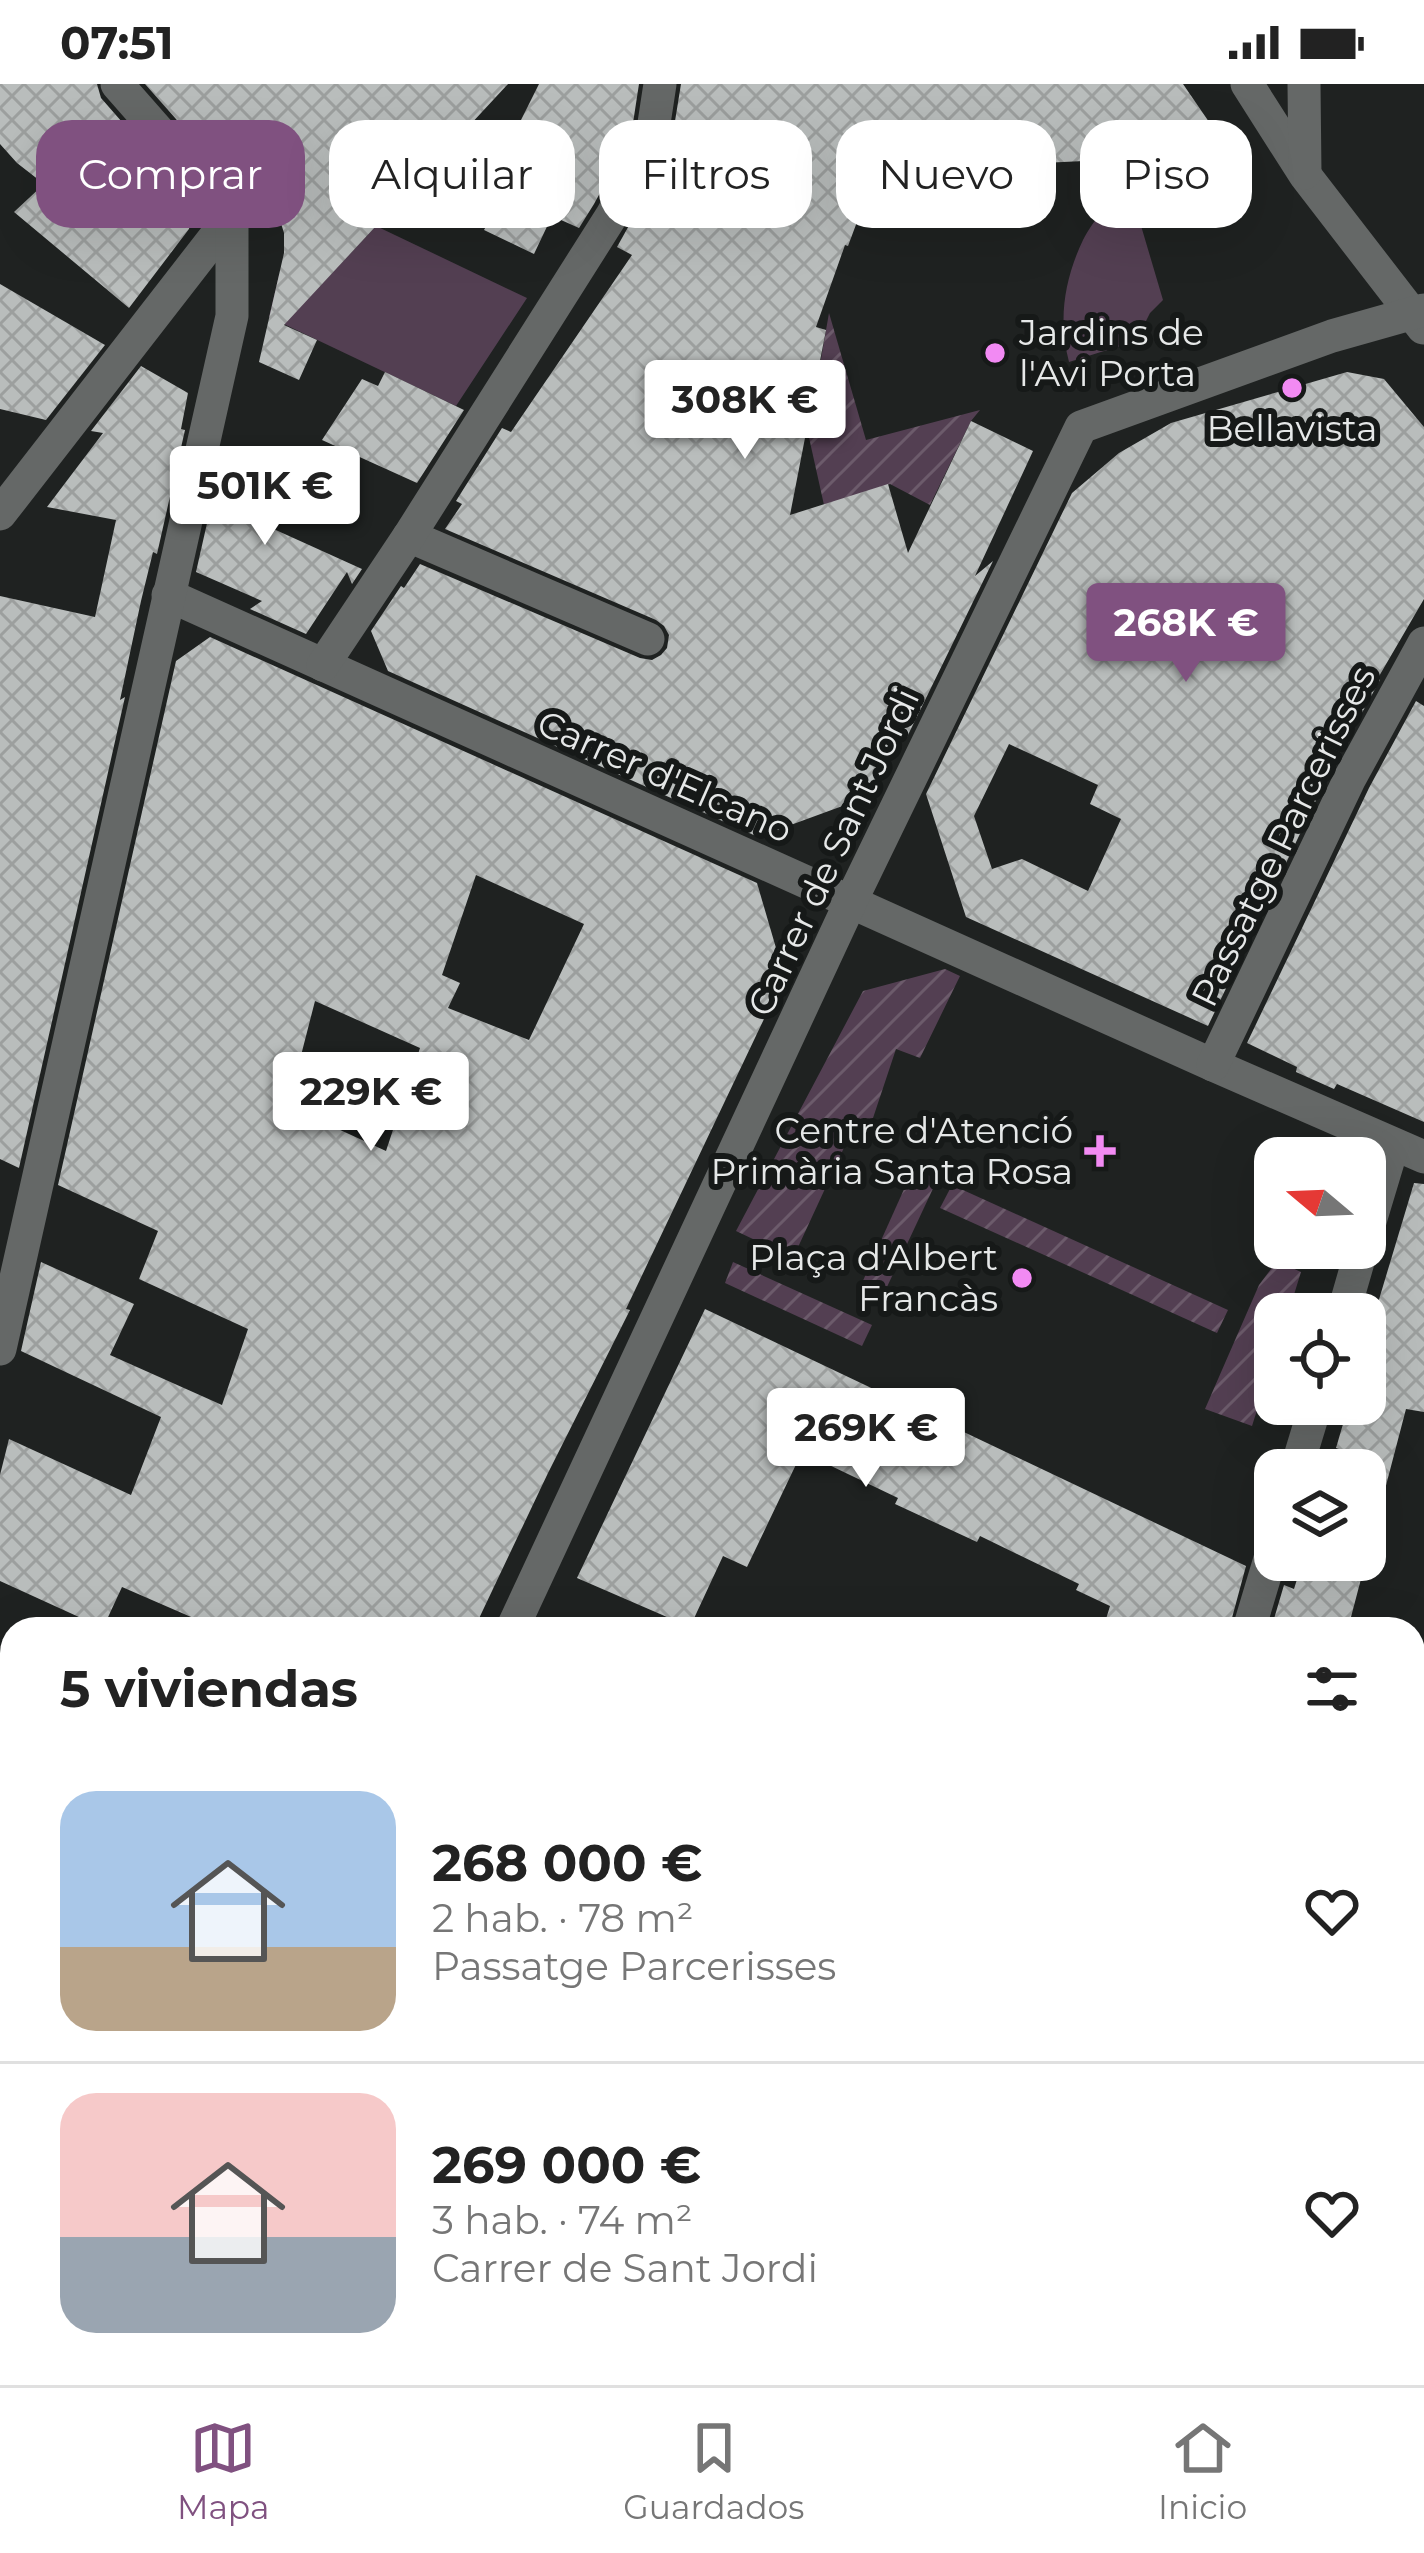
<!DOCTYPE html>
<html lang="es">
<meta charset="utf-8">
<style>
body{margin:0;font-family:Montserrat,sans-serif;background:#f2f2f2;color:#222;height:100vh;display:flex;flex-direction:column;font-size:45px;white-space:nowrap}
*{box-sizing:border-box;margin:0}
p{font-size:39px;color:#767676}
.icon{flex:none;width:66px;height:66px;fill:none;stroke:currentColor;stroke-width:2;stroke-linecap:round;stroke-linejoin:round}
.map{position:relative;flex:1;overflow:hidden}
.sheet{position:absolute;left:0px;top:1533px;width:1425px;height:768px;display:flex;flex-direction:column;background:#fff;border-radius:36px 36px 0 0;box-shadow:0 12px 48px #0002}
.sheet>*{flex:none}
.hud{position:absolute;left:36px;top:36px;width:1353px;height:108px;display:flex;gap:24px}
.needle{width:78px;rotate:289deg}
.fabs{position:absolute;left:1254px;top:1053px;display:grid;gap:24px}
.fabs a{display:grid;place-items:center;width:132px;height:132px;border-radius:24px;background:#fff;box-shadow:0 12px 48px #0002;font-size:60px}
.price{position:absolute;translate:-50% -102px;padding:0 27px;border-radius:12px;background:#fff;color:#222;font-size:39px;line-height:78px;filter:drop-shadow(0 3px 6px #0008)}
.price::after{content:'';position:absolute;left:50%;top:72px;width:36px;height:27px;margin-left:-18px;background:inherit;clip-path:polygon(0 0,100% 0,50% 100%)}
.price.active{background:#805180;color:#fff}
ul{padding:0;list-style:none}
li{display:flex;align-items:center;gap:36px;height:300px;padding:0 60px}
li+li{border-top:3px solid #e0e0e0}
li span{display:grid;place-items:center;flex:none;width:336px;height:240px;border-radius:36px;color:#555}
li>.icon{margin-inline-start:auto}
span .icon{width:144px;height:144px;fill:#fffc;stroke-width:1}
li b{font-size:51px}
h2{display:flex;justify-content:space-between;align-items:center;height:144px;padding:0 60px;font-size:51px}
.pill{padding:0 42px;border-radius:36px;background:#fff;box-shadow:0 12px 48px #0002;font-size:42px;line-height:108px}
.pill.active{background:#805180;color:#fff}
.status{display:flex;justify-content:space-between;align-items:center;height:84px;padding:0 60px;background:#fff;direction:ltr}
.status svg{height:33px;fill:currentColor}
.menu{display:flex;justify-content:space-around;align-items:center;height:168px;border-top:3px solid #e0e0e0;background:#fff;font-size:33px;color:#767676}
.menu a{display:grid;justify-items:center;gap:6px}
.menu .active{color:#805180}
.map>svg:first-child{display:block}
.green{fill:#533f52}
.garden{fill:url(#garden-furrows)}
.building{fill:url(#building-cross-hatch);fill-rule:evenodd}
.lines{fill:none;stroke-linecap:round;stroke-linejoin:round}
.minor{stroke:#656867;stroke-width:33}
.tertiary{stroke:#656867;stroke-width:33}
.poi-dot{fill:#f28af3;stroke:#161918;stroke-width:4.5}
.labels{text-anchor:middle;stroke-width:12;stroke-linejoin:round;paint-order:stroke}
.poi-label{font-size:36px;fill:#e6e8e8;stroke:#161918;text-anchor:end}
.street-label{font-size:36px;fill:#e6e8e8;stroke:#161918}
</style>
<div class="status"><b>07:51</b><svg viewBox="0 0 49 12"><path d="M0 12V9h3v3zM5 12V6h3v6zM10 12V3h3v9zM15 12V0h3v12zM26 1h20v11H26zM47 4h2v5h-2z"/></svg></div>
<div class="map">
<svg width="1424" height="2301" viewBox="0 0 1424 2301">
<defs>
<pattern id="garden-furrows" width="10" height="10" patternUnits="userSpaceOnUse" patternTransform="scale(3)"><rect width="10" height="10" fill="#533f52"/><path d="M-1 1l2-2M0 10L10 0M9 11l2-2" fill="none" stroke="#6c5b6b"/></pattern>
<pattern id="building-cross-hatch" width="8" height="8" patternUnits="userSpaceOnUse" patternTransform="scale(3)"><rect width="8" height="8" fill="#b9bdbc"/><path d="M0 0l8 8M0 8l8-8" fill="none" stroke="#9c9f9e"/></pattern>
</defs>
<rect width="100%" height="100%" fill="#1f2221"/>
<!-- green -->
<g class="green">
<path d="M1134 118 1163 216 1150 229 1136 257 1069 278C1058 236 1064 196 1083 156 1088 147 1096 132 1106 126 1114 122 1125 121 1134 118Z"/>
<path d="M376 142 527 214 456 322 269 233 279 191 315 207Z"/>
</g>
<!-- garden -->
<g class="garden">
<path d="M829 229 866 356 980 326 971 337 930 421 890 400 824 421 808 349Z"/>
<path d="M945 885 960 892 920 974 896 965 864 1061 848 1055 793 1174 736 1147 863 907Z"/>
<path d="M914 1083 937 1096 879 1220 857 1210Z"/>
<path d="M952 1101 1228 1226 1217 1249 940 1124Z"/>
<path d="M1277 1177 1301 1188 1288 1230H1275V1269L1252 1342 1205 1325 1259 1201Z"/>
<path d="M733 1178 872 1241 862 1262 725 1199Z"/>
</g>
<!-- building -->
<g class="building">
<path d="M0 0H97L101 14 193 119 189 145 129 224 14 128 44 100 17 79 0 60Z"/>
<path d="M145 0H508L284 241 317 256 299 296 259 278 284 169V149L279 133 201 39 199 61Z"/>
<path d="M539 0H639L631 52 594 120 579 144 552 132 534 170 484 146 491 133 476 126Z"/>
<path d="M681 0H1183L1231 70 978 82 943 105 930 85 876 87 848 162 845 161 816 243 826 246 790 431 888 400 908 469 971 337 1033 367 975 492 993 477 907 653 903 641 867 713 758 753 388 587 371 547 401 502 404 504 420 480 640 574 652 576 661 571 667 564 669 551 664 542 656 536 445 445 462 420 456 417 502 344 511 348 632 171 617 163 670 68Z"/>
<path d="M0 200 105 261 46 336 0 325Z"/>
<path d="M141 282 188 309 181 345 185 346 157 470 153 468 141 517 120 616 125 613 19 1084 0 1075V512L95 533 116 436 47 423 103 349 91 347Z"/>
<path d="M385 288 464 326 417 399 322 356 362 295 378 302Z"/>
<path d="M1347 288 1384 295 1424 343V515L1378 594 1380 596 1331 685 1208 942 966 833 926 710 1072 409 1119 369 1171 339ZM1009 660 1098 701 1090 720 1121 735 1088 807 1022 775 992 785 974 732Z"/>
<path d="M224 364 288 394 267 442 362 485 352 500 347 488 306 550 250 525 262 517 196 488Z"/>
<path d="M210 553 757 799 783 888V895L626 1225 630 1226 548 1389 474 1545H185L191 1533 122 1503 103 1544 0 1497V1391L9 1355 131 1411 161 1333 21 1267 41 1178 134 1220 110 1271 222 1321 248 1245 139 1195 158 1147 58 1101 176 577ZM476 791 584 840 529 956 448 924 460 899 442 891ZM315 917 420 964 386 1067 288 1022Z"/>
<path d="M1416 617 1424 622V1038L1337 1000 1334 1005 1296 988 1297 983 1247 959 1369 704Z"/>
<path d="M1414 1099 1424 1100V1328L1406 1325 1378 1432 1365 1430V1373L1336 1364 1348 1323 1365 1328V1262Z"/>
<path d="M705 1225 1246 1482 1229 1545H1103L1110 1522 1076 1506 1079 1500 980 1452 977 1458 895 1420 898 1414 802 1368 747 1483 723 1472 690 1543 577 1494Z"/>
<path d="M1303 1476H1366L1351 1533 1376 1545H1271L1284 1501 1294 1505Z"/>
</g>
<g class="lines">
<!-- minor -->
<g class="minor">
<path d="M1247 0 1305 91 1423 244"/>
<path d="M1304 0 1305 89"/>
<path d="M0 430 232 131"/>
<path d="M409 452 648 555"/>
<path d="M168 511 1213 981 1424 1073"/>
<path d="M323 581 409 452 612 131 651 59 660 0"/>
<path d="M1213 981 1350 694 1424 559"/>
<path d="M1365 1154 1393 1061"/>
<path d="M1343 1230 1362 1164"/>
<path d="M0 1265 232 232V131L117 0"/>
<path d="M1296 1386 1316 1320"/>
<path d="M512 1545 851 817 1081 343 1332 252 1424 226"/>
<path d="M1249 1545 1275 1458"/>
<path d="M1209 2289 1242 2301"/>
<path d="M179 2301 183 2289"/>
<path d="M983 2301 993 2289"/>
</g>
<!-- tertiary -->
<g class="tertiary">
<path d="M0 2212 12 2216"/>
<path d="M256 2289 295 2301"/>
</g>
</g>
<!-- markers -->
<g class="poi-dot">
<circle cx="995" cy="269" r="12"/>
<circle cx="1292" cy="304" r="12"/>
<path d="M1094 1049h12v12h12v12h-12v12h-12v-12h-12v-12h12z"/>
<circle cx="1022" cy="1194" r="12"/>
</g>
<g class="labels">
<!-- poi labels -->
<g class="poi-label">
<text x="1019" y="261" text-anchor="start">Jardins de<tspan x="1019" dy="41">l'Avi Porta</tspan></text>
<text x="1292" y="357" text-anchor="middle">Bellavista</text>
<text x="1073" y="1059">Centre d'Atenció<tspan x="1073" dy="41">Primària Santa Rosa</tspan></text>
<text x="998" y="1186">Plaça d'Albert<tspan x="998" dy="41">Francàs</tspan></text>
</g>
<!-- street labels -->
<g class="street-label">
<text transform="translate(665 692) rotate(24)" y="13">Carrer d'Elcano</text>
<text transform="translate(1283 752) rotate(-64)" y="13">Passatge Parcerisses</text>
<text transform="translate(833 768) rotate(-65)" y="13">Carrer de Sant Jordi</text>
</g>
</g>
</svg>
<div class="fabs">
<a><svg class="needle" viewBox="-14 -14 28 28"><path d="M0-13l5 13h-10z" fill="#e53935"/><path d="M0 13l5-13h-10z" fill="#767676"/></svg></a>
<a><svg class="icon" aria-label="locate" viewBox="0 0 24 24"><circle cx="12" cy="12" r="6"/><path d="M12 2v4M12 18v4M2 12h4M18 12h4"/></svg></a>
<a><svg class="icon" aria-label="layers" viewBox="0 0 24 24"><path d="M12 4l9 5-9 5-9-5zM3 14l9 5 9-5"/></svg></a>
</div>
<b class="price" style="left:745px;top:378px">308K €</b>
<b class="price" style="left:265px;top:464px">501K €</b>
<b class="price active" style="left:1186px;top:601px">268K €</b>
<b class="price" style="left:371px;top:1070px">229K €</b>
<b class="price" style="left:866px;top:1406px">269K €</b>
<div class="hud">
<a class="pill active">Comprar</a>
<a class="pill">Alquilar</a>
<a class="pill">Filtros</a>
<a class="pill">Nuevo</a>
<a class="pill">Piso</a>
</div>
<section class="sheet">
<h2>5 viviendas<svg class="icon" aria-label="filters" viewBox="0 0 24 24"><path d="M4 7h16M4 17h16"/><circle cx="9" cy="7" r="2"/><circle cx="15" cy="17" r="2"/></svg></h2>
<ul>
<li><span style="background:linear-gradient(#a9c7e8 65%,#b9a48a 0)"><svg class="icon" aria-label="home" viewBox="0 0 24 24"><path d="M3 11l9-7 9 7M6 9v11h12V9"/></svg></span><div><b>268 000 €</b><p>2 hab. · 78 m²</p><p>Passatge Parcerisses</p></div><svg class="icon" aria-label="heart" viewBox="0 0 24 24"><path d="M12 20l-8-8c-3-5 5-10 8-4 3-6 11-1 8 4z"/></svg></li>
<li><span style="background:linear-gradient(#f6c9c9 60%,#9aa5b1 0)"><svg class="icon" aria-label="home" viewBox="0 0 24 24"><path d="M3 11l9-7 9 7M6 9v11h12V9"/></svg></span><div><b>269 000 €</b><p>3 hab. · 74 m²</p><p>Carrer de Sant Jordi</p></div><svg class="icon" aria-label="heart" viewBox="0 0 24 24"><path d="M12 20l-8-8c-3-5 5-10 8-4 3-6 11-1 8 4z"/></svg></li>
</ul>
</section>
</div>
<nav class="menu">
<a class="active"><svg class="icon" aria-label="map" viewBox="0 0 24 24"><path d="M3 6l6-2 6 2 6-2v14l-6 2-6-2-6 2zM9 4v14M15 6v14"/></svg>Mapa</a>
<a><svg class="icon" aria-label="saved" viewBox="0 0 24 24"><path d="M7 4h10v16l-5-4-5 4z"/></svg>Guardados</a>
<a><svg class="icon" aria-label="home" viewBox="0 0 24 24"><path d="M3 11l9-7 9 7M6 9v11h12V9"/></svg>Inicio</a>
</nav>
